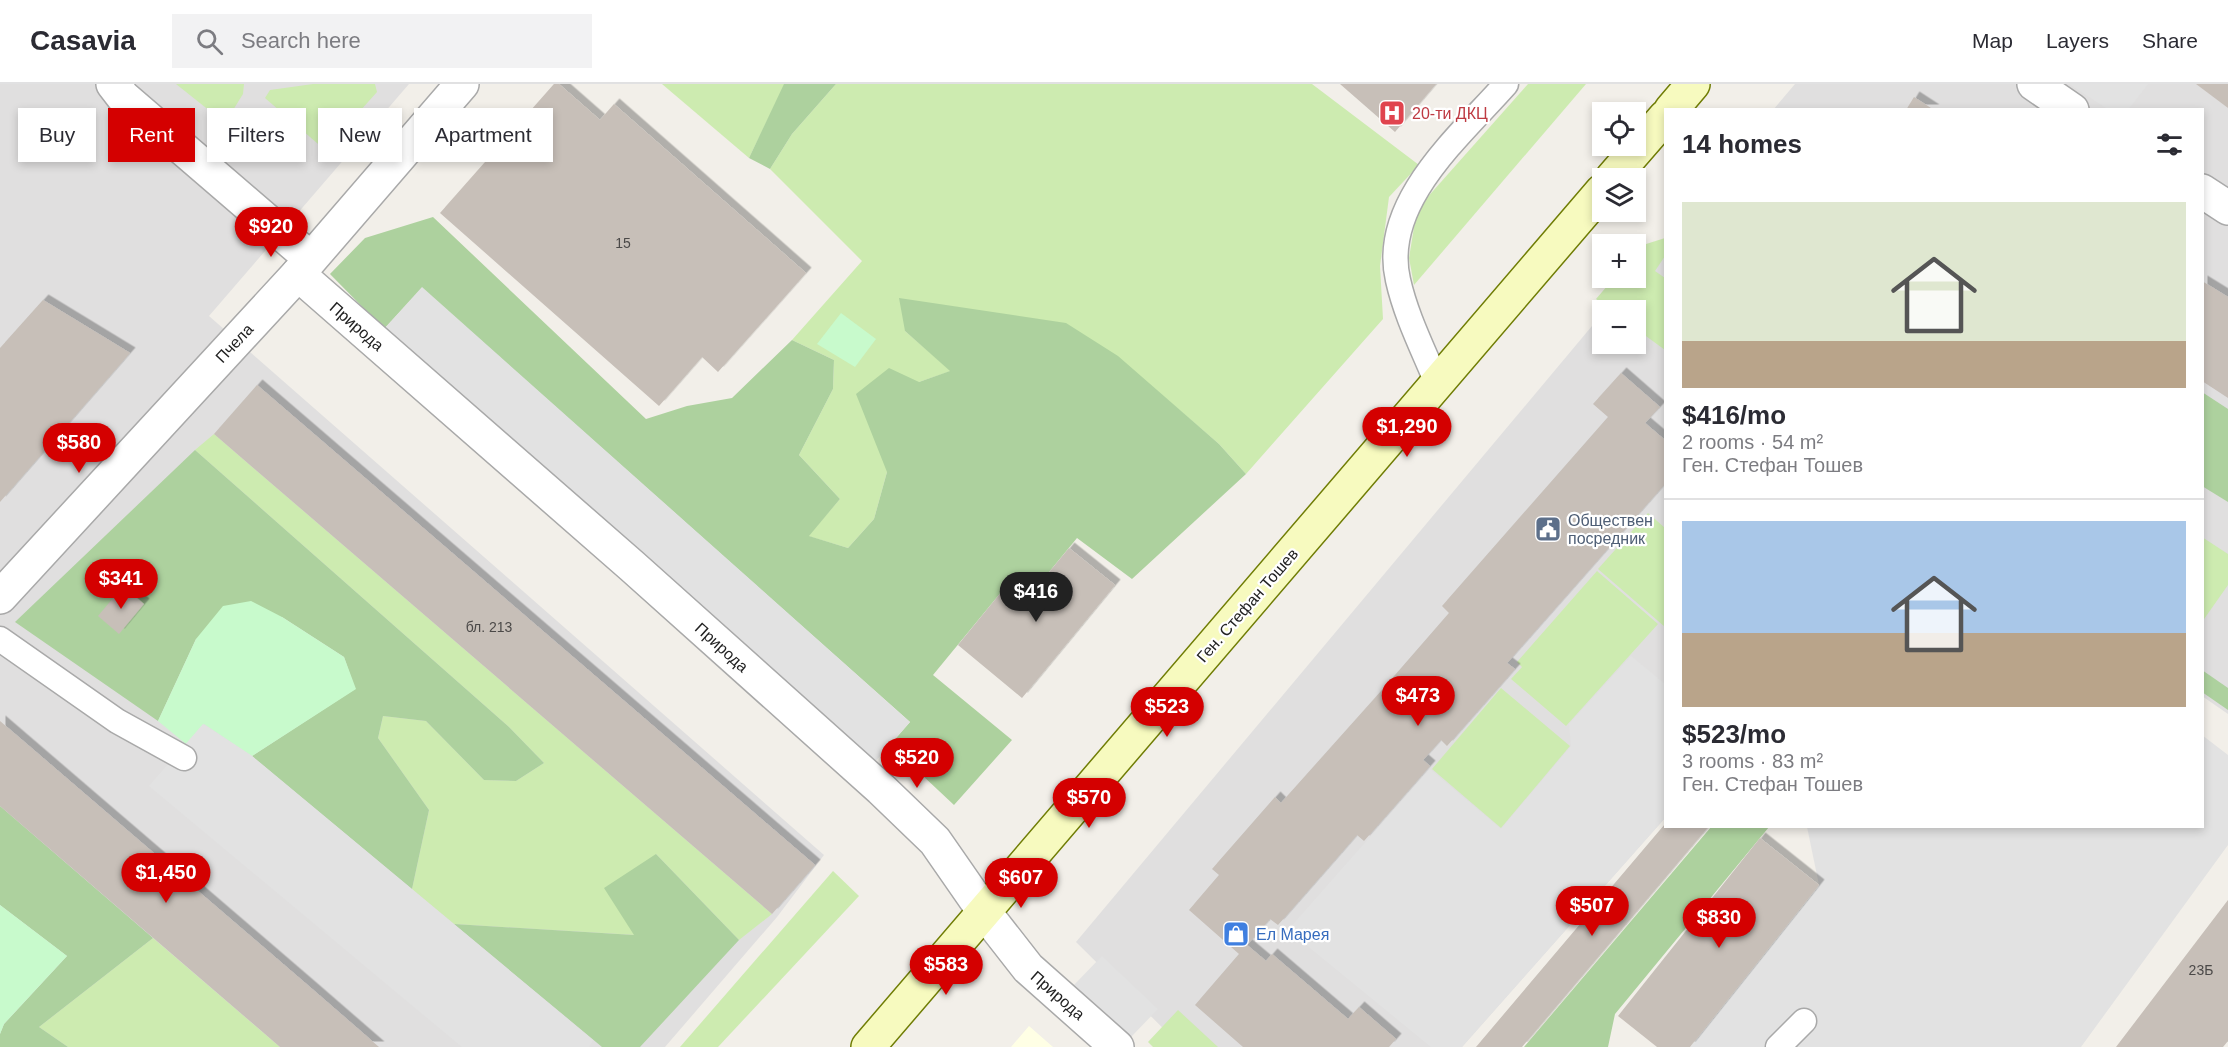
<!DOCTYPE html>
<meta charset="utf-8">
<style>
body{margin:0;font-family:Arial,sans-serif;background:#f2f2f3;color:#2b2b33;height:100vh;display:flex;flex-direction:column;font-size:22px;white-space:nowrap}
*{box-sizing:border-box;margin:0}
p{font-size:20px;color:#7c7c81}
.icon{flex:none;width:33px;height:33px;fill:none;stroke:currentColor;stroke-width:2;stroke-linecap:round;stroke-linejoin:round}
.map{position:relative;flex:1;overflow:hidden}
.drawer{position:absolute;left:1664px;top:24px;width:540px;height:720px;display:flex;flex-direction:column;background:#fff;border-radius:0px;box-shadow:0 3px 9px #0003}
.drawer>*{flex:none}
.banner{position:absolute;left:18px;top:24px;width:570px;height:54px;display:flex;gap:12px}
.buttons{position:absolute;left:1592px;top:18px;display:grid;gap:12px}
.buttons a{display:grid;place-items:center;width:54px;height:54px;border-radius:0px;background:#fff;box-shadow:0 3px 9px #0003;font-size:30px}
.price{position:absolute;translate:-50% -51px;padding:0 14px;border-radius:21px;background:#d40000;color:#fff;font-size:20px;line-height:39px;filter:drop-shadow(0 2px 3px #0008)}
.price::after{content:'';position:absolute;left:50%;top:36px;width:18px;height:14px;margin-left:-9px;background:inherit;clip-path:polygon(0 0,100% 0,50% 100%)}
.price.active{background:#222;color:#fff}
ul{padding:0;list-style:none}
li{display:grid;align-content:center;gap:12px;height:318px;padding:0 18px}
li+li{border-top:2px solid #e1e1e2}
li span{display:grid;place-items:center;height:186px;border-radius:0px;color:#555}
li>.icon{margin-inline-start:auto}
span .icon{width:108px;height:108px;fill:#fffc;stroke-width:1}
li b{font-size:26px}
h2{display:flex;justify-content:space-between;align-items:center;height:72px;padding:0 18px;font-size:26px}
.pill{padding:0 21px;border-radius:0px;background:#fff;box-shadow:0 3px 9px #0003;font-size:21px;line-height:54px}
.pill.active{background:#d40000;color:#fff}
header{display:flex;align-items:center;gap:36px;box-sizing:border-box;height:84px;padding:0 30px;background:#fff;border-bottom:2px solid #e1e1e2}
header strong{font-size:28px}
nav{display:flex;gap:33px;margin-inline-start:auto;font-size:21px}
.search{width:420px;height:54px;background:#f2f2f3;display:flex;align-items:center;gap:15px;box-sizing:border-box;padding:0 21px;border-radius:0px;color:#7c7c81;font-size:22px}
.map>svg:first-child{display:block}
.residential{fill:#e0dfdf}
.education{fill:#ffffe5}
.grass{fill:#cdebb0}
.forest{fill:#add19e}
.park{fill:#c8facc}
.parking{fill:#e2e2e2}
.building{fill:#c7bfb8;filter:url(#shadow)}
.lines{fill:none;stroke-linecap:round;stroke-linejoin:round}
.lane-casing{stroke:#a9a9a9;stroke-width:27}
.street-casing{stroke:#a9a9a9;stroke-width:36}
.secondary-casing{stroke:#707d05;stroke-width:36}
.lane{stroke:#fff;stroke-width:24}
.street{stroke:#fff;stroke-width:33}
.secondary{stroke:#f7fabf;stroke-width:33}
.labels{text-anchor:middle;stroke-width:4.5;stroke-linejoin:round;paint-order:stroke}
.number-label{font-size:14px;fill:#4b4948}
.health-label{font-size:16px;fill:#be3a42;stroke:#fff;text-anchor:start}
.street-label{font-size:16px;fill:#222;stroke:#fff}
.service-label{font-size:16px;fill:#4e5e75;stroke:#fff;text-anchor:start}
.shop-label{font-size:16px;fill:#366cbe;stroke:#fff;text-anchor:start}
</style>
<header>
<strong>Casavia</strong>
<div class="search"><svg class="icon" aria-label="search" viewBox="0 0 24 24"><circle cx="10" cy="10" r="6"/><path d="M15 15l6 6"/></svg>Search here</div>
<nav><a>Map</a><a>Layers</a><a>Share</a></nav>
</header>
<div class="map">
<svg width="2228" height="963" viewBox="0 0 2228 963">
<defs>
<filter id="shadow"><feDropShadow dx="5.5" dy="-5.5" stdDeviation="0" flood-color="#0004"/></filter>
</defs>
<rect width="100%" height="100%" fill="#f2efe9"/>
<!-- residential -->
<g class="residential">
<path d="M0 0H409L209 232 824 771 777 833 665 963H0Z"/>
<path d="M1795 0H2228V630L2202 612V26H1773Z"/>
<path d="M1665 155V734L1462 963H1182L1076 858 1602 230V260H1635V226H1605L1633 194H1635Z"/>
</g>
<!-- education -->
<path class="education" d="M1029 942 1053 963H1011Z"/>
<!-- grass -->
<g class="grass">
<path d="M176 0H244L243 10 225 39Z"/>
<path d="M313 0H375L377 8 325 66 265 14 270 6Z"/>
<path d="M662 0H784V2L749 74Z"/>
<path d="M836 0H1312L1419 81 1389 113 1380 182 1383 235 1246 390 1219 360 1114 270 905 247 951 287 919 298 887 388 874 435 848 464 808 452 840 415 799 371 833 305 834 276 792 256 862 177 770 85 792 50Z"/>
<path d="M1528 0H1586L1414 201 1409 174 1417 125Z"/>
<path d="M1665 154V172L1655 187 1665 194V266L1635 244V226H1611L1596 215 1614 194H1635V170L1643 161Z"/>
<path d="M214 350 772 830 739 856 656 770 635 851 454 840 412 805 429 726 378 654 383 632 426 637 484 696 516 697 544 679 509 643 195 366Z"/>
<path d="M1648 429 1665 444V543L1598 485Z"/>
<path d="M2202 453 2228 470V501L2202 538Z"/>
<path d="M1597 487 1658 540 1566 642 1511 595 1522 583 1517 578Z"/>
<path d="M1501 604 1570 662 1501 744 1432 685Z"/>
<path d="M833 787 859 812 718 963H680Z"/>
<path d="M153 854 280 963H68L39 943Z"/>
<path d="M1178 926 1218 963H1153L1148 958Z"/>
</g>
<!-- forest -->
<g class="forest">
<path d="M784 0H836L792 50 770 85 749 74Z"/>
<path d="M433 133 646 335 687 322 732 314 792 256 834 276 833 305 799 371 840 415 809 452 848 464 874 435 887 388 856 310 889 284 919 298 950 287 905 247 899 214 1066 239 1118 272 1219 360 1246 390 1132 495 1077 454 1026 516 1007 501 933 591 1012 656 954 721 890 661 910 638 422 204 384 245 330 190 365 154Z"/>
<path d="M2202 308 2228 325V418L2202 402Z"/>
<path d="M195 366 509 643 544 679 516 697 484 696 426 637 383 632 378 654 429 726 412 805 252 672 355 605 344 573 282 533 196 555 158 637 15 538Z"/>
<path d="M2202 586 2228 604V626L2202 608Z"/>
<path d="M0 722 153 854 39 943 68 963H0V950L4 940 67 872 0 821Z"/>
<path d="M1711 743H1769L1615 930 1608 963H1524Z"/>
<path d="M656 770 739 856 640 963H602L454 840 634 851 604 804Z"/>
</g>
<!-- park -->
<g class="park">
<path d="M841 229 876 255 855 283 817 260Z"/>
<path d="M251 517 282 533 344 573 356 605 252 672 204 640 186 660 158 637 196 555 223 522Z"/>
<path d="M0 821 67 872 4 940 0 950Z"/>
</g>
<!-- parking -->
<g class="parking">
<path d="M2069 0H2148L2129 25 2109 26Z"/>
<path d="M422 203 910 638 873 680 384 245Z"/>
<path d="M1631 572 1665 600V734L1462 963H1431L1288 846 1430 685 1501 745 1571 662 1569 640Z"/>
<path d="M203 640 252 672 593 956 589 963H462L149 702Z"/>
<path d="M2202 651 2228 671V761L2081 963H1690L1819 801 1807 743 2202 742Z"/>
<path d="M1102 872 1158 925 1130 954 1074 901Z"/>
</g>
<!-- building -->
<g class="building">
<path d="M554 0H559L600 36 614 20 806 189 718 288 702 273 659 322 440 129Z"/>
<path d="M1340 0H1436L1395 48Z"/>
<path d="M2196 0H2228V24Z"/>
<path d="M1914 13 1934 26H1906Z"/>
<path d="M2202 197 2228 213V314L2202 297Z"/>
<path d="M43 216 130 269 0 418V264Z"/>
<path d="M1621 289 1660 323 1645 339 1665 356V400L1507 579 1515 585 1447 662 1441 656 1423 676 1430 682 1364 757 1357 751 1278 841 1270 835 1247 861 1266 877 1272 870 1348 935 1359 923 1396 955 1389 963H1243L1195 921 1239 870 1189 826 1219 791 1212 785 1275 713 1281 719 1382 606 1449 529 1442 522 1608 333 1593 320Z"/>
<path d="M257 301 815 781 772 830 214 350Z"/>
<path d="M1069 464 1115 501 1022 614 958 561 1007 501 1026 516Z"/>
<path d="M123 502 144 520 119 550 98 532Z"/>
<path d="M0 637 311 904 379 963H280L0 722Z"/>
<path d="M1665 740V742H1709L1522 963H1476Z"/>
<path d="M1760 754 1819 801 1690 963H1657L1618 932Z"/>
<path d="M2228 816V957L2223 963H2116Z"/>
</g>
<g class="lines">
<defs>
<g id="lane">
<path d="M1437 299C1423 265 1406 232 1398 196 1380 119 1460 52 1506 0"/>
<path d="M0 555 117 637 184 674"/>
<path d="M1778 963 1804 937"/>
</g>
<g id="street">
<path d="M113 0 123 13 310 174"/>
<path d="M2034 0 2072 26"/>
<path d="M2202 107 2228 124"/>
<path d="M298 190 632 482 881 705 935 757 985 829 1028 884 1117 963"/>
<path d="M0 513 298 190 462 0"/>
</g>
<g id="secondary">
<path d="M1671 26 1693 0"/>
<path d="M1612 94 1665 33"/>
<path d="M868 963 1602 107"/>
</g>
</defs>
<!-- lane casing -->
<use href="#lane" class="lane-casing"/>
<!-- street casing -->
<use href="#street" class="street-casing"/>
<!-- secondary casing -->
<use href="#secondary" class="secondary-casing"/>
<!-- lane -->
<use href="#lane" class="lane"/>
<!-- street -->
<use href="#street" class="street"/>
<!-- secondary -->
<use href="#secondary" class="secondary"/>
</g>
<!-- icons -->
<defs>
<symbol id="hospital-square" viewBox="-11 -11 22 22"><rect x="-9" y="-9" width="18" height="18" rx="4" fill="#e0444e" stroke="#fff"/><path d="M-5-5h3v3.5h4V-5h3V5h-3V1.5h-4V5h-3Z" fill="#fff"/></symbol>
<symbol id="civic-square" viewBox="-11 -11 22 22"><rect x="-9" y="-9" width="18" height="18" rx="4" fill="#5c6f8a" stroke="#fff"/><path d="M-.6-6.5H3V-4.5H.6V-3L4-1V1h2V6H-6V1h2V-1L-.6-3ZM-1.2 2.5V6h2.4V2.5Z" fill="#fff"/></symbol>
<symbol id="shop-square" viewBox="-11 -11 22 22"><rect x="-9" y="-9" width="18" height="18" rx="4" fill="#3f7fe0" stroke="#fff"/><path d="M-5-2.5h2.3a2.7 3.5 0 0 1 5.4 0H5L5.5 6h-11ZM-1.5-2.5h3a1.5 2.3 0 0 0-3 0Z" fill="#fff"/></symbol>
</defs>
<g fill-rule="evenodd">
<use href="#hospital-square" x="1377" y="14" width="30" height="30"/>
<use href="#civic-square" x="1533" y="430" width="30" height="30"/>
<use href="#shop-square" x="1221" y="835" width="30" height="30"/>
</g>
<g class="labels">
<!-- number labels -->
<g class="number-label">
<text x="623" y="164">15</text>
<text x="489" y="548">бл. 213</text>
<text x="2201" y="891">23Б</text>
</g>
<!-- health labels -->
<g class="health-label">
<text x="1412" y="35">20-ти ДКЦ</text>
</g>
<!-- street labels -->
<g class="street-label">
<text transform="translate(357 242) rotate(41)" y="6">Природа</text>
<text transform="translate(234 259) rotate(-47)" y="6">Пчела</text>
<text transform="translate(1247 521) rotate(-49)" y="6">Ген. Стефан Тошев</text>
<text transform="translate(722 563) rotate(42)" y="6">Природа</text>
<text transform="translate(1058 911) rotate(41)" y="6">Природа</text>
</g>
<!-- service labels -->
<g class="service-label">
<text x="1568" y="442">Обществен<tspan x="1568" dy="18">посредник</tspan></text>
</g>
<!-- shop labels -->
<g class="shop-label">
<text x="1256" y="856">Ел Марея</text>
</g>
</g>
</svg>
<div class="buttons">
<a><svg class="icon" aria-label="locate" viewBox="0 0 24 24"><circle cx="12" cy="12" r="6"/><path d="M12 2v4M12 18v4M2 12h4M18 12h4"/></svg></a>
<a><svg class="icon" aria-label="layers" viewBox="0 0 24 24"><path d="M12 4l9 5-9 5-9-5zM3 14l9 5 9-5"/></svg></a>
<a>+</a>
<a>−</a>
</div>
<b class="price" style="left:271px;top:174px">$920</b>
<b class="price" style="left:1407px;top:374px">$1,290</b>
<b class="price" style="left:79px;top:390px">$580</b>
<b class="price" style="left:121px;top:526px">$341</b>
<b class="price active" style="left:1036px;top:539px">$416</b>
<b class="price" style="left:1418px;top:643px">$473</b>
<b class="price" style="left:1167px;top:654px">$523</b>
<b class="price" style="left:917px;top:705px">$520</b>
<b class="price" style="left:1089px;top:745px">$570</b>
<b class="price" style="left:166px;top:820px">$1,450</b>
<b class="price" style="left:1021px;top:825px">$607</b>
<b class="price" style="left:1592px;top:853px">$507</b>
<b class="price" style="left:1719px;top:865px">$830</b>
<b class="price" style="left:946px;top:912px">$583</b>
<div class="banner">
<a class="pill">Buy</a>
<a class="pill active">Rent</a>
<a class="pill">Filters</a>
<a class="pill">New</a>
<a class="pill">Apartment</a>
</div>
<section class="drawer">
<h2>14 homes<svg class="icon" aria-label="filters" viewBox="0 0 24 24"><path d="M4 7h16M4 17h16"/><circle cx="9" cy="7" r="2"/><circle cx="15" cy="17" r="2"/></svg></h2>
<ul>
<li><span style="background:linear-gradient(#dfe7d0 75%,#b9a48a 0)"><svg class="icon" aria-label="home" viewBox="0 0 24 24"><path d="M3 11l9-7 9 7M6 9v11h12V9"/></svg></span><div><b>$416/mo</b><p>2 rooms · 54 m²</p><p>Ген. Стефан Тошев</p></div></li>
<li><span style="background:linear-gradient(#a9c7e8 60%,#b9a48a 0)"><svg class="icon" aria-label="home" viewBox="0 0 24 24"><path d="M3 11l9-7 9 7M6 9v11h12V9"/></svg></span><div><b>$523/mo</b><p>3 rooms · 83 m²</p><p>Ген. Стефан Тошев</p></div></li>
</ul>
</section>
</div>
